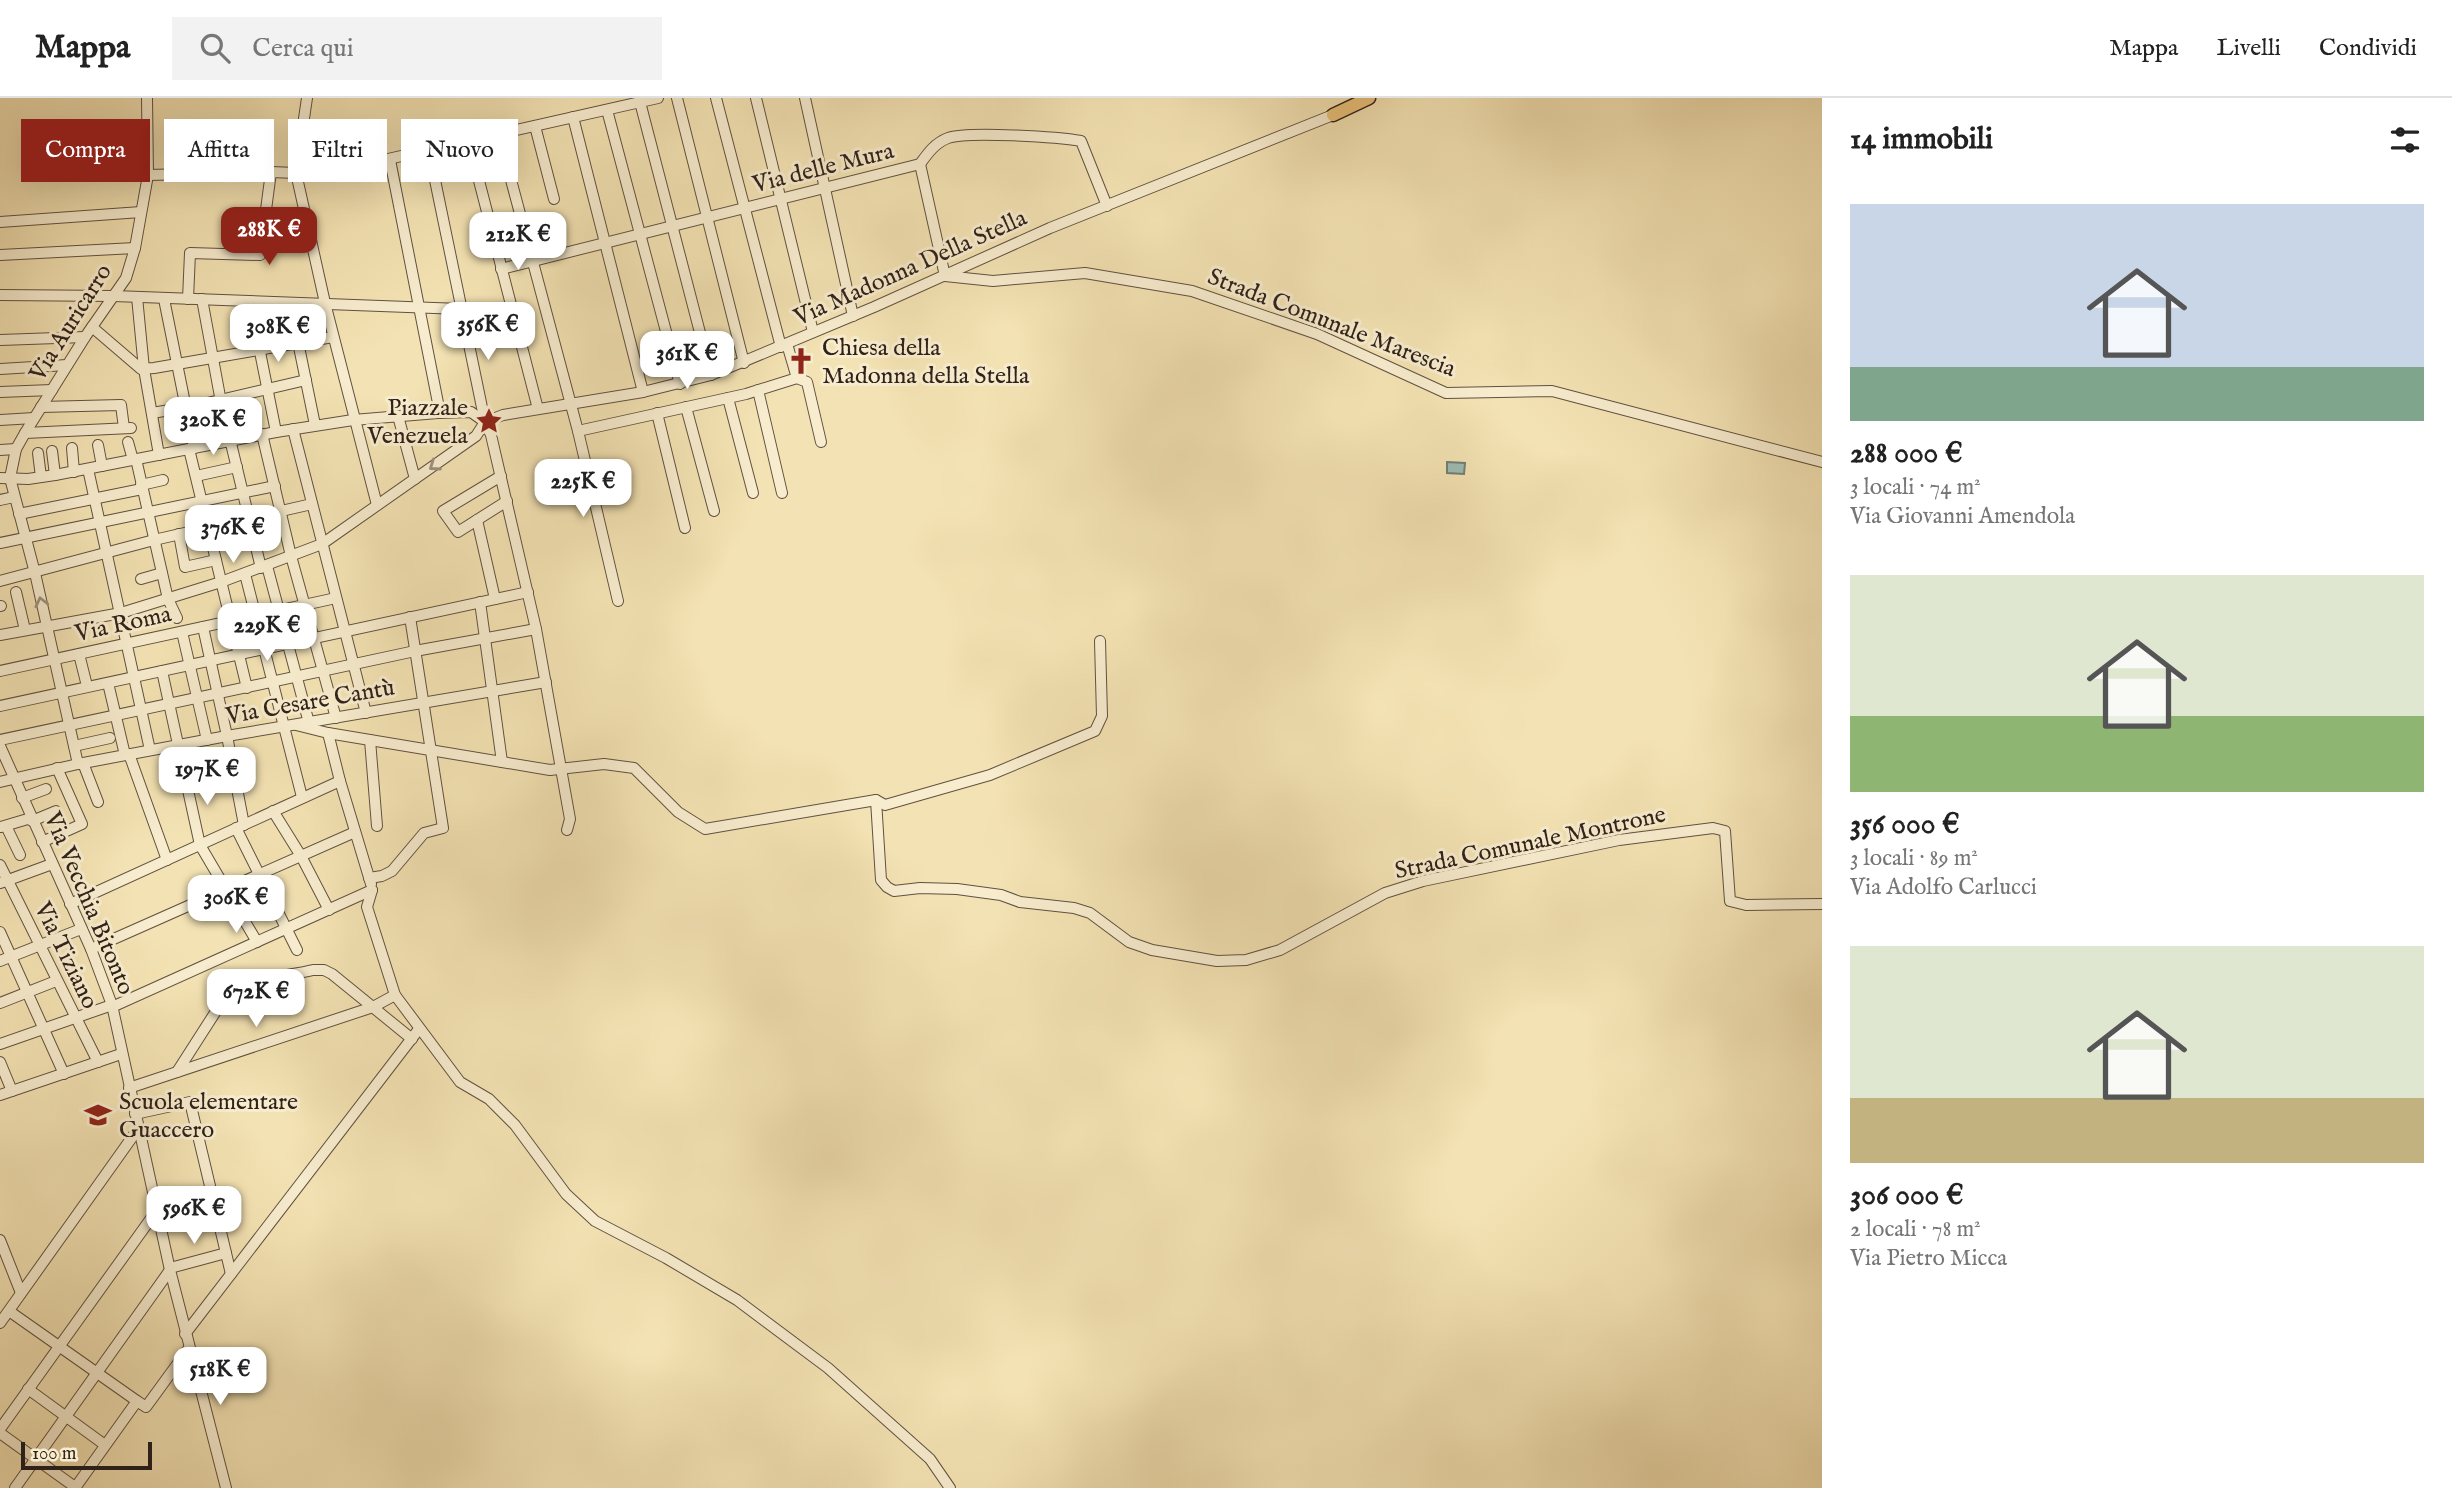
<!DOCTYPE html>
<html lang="it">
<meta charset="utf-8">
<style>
body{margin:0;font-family:"IM FELL English",serif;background:#f2f2f2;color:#222;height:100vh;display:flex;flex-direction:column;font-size:26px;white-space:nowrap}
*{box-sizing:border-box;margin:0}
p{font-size:23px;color:#767676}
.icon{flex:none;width:38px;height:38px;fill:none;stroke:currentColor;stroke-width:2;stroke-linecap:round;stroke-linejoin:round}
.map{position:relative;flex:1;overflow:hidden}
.side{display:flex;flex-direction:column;background:#fff;width:630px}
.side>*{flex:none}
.banner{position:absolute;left:21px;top:21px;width:665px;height:63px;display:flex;gap:14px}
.scale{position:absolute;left:21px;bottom:18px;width:131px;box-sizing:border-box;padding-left:7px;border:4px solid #302119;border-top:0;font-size:19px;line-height:24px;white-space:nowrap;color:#302119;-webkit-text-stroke:5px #f7ecce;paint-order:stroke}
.price{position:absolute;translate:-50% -60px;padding:0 16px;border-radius:14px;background:#fff;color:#222;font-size:23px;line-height:46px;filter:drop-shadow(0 2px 4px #0008)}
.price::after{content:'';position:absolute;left:50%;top:42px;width:21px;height:16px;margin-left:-10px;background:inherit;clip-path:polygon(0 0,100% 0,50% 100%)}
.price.active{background:#8f2418;color:#fff}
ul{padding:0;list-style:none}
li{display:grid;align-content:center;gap:14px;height:371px;padding:0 28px}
li span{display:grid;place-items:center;height:217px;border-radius:0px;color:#555}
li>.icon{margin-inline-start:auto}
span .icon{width:126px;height:126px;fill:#fffc;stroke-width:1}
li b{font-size:30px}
h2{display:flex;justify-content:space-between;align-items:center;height:84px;padding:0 28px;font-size:30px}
.pill{padding:0 24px;border-radius:0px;background:#fff;box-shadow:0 7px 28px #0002;font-size:24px;line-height:63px}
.pill.active{background:#8f2418;color:#fff}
header{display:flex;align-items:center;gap:42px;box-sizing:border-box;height:98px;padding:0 35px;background:#fff;border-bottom:2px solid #e0e0e0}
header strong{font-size:33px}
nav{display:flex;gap:38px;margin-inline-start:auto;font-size:24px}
.search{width:490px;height:63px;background:#f2f2f2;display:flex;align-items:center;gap:18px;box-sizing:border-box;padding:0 24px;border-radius:0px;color:#767676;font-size:26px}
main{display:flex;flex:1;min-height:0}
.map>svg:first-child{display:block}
.water{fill:#9dbcb4;stroke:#717e76;stroke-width:2}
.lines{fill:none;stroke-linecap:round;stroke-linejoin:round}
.minor-casing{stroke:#615140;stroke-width:12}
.major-casing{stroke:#302119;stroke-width:15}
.minor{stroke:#f7ecce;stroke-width:10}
.major{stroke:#eac17a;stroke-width:12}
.oneway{stroke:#9d917d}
.labels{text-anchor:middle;stroke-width:6;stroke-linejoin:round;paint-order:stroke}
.street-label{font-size:24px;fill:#302119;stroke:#f7ecce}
.poi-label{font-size:24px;fill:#302119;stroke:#f7ecce;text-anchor:start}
</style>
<header>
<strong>Mappa</strong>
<div class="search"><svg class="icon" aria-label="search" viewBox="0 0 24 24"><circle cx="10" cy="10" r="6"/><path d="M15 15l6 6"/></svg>Cerca qui</div>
<nav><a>Mappa</a><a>Livelli</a><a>Condividi</a></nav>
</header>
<main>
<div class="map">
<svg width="1822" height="1390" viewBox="0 0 1822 1390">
<rect width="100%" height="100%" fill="#f3e2b3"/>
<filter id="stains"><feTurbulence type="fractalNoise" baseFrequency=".00286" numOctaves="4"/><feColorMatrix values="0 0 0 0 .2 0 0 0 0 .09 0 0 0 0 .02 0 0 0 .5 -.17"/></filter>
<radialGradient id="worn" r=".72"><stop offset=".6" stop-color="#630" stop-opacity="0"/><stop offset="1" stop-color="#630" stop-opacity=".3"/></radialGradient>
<!-- water -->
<path class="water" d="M1447 364 1465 365 1464 376 1447 375Z"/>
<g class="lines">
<defs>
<g id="minor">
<path d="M307 0 296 75 325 205 377 407"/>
<path d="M677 0 744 265"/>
<path d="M716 0 781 249"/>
<path d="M756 0 813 234"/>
<path d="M805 0 853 218"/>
<path d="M640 4 711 277"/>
<path d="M607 12 680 286"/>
<path d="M573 19 643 294"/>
<path d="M535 28 554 101"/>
<path d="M499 37 578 333 746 296 797 280 787 246"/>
<path d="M469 44 538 311"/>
<path d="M429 53 485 324 491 337 536 531 570 721 567 732"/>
<path d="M390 62 440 315"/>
<path d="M920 66 945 178 993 183 1085 175 1192 193 1317 236 1446 295 1552 293 1822 364"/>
<path d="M148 77 271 74 296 75 366 66 658 0"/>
<path d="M0 124 141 114"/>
<path d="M0 157 135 150"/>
<path d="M501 171 920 66C928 55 935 45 948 40 967 33 1059 39 1081 43L1107 108"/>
<path d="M0 197 114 198 461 211"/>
<path d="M137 199 144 271 159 357"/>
<path d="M164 201 194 350"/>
<path d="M188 201 190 155 260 157 271 74"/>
<path d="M202 201 221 304 261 470"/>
<path d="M250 204 276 334"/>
<path d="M290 205 315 327"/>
<path d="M92 229 141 271 154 270 333 239"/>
<path d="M0 242 85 239"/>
<path d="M0 271 67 267"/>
<path d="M797 280 807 284 821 344"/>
<path d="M758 292 782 395"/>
<path d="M0 294 52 292"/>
<path d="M728 300 753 395"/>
<path d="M41 309 121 307 124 330"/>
<path d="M686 309 714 413"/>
<path d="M186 310 306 282"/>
<path d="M152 315 170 312"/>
<path d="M657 315 685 430"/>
<path d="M398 318 415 381"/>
<path d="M0 322 34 320"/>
<path d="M485 324 503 317 643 294 711 277 874 209 1050 130 1333 17"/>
<path d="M293 331 366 615"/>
<path d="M578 333 618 503"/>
<path d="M25 335 131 330"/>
<path d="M262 336 291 458 336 620"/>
<path d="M128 344 133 362"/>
<path d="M98 347 102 368"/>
<path d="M72 350 74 374"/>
<path d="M189 351 247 590"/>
<path d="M0 352 16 351"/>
<path d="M52 353 55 377"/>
<path d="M38 355 41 379"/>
<path d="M136 361 168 501 177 520"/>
<path d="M88 371 150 652"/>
<path d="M196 378 237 369"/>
<path d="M501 378 443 413 458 434 507 403"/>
<path d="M0 380 28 381 55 377 276 334 353 322 438 315 471 314 485 324"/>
<path d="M141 387 163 382"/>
<path d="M0 402 14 399"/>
<path d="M19 416 142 391"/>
<path d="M477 422 495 501"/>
<path d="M179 436 185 469 216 462"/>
<path d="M0 445 275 388"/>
<path d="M267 468 309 625"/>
<path d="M245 476 302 699"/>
<path d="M141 481 162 475"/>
<path d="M0 483 154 442 312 406"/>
<path d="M16 494 25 532"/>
<path d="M480 504 502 664"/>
<path d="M0 508H1"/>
<path d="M203 529 227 638 244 727"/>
<path d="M182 534 207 642"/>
<path d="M0 537 121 515 221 484 322 446 476 338 485 324"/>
<path d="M79 556 86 584"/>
<path d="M0 573 336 500"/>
<path d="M162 573 200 747 257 844"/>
<path d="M108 585 125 657"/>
<path d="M0 608 528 494"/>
<path d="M296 627 328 635 550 672 604 666 634 670 678 714 705 731 876 702 881 782 887 789 894 793 920 790 957 791 1001 797 1020 804 1074 810 1090 815 1129 844 1152 852 1217 863 1246 862 1280 852 1385 795 1423 783 1619 742 1713 730 1725 733 1730 803 1746 807 1822 806"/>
<path d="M328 635 340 683 371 786"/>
<path d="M0 642 415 553 536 531"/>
<path d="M370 642 377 728"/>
<path d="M0 648 91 851 112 907 170 1172 226 1390"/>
<path d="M74 648 110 640"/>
<path d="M129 656 167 762"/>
<path d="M83 665 98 704"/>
<path d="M78 666 35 475 10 380 16 351 25 335 85 239 126 180 135 150 148 77 147 0"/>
<path d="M0 684 78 666 227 638 546 584"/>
<path d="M22 700 46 691"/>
<path d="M876 702 885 707 990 677 1095 633 1102 618 1100 543"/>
<path d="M273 713 301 758 329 812"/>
<path d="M32 723 56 713"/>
<path d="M6 728 20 757"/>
<path d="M1 729 31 720"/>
<path d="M236 730 297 852"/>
<path d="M42 744 82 726 57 670"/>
<path d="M0 767 98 964"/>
<path d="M369 780 382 778 392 773 424 735 443 730 410 519"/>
<path d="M0 785 52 766"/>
<path d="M372 792 367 809 395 897 460 984 489 1001 515 1027 566 1096 595 1123 666 1160 737 1202 828 1270 930 1361 950 1390"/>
<path d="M70 806 340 683"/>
<path d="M0 834 64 976"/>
<path d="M91 851 355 734"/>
<path d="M0 863 81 831"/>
<path d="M0 905 56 883"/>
<path d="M112 909 372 792"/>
<path d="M0 946 112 907"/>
<path d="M0 964 12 993"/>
<path d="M177 974 227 896C248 881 288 878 313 872H324L332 876 412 941"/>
<path d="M129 990 373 909 395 897"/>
<path d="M0 997 121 956"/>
<path d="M135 1016 190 1004 231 1176"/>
<path d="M0 1142 21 1195"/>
<path d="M170 1170 226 1155"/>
<path d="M9 1213 137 1303"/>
<path d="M0 1225 138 1031"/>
<path d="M185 1236 419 931"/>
<path d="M28 1291 105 1347"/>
<path d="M0 1331 157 1112"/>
<path d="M0 1335 75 1389"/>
<path d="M15 1390 170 1172"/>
<path d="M75 1390 137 1303 146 1309 189 1250"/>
</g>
<path id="major" d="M1333 17 1369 0"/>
</defs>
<!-- minor casing -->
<use href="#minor" class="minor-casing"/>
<!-- major casing -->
<use href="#major" class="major-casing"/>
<!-- minor -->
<use href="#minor" class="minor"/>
<!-- major -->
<use href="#major" class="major"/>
</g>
<!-- one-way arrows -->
<defs><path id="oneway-chevron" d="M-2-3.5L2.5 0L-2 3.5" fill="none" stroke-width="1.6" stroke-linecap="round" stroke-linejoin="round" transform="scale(1.75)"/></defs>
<g class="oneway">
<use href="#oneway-chevron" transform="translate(434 368) rotate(145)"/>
<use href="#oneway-chevron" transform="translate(41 504) rotate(-103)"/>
</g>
<!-- icons -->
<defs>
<symbol id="church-bare" viewBox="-9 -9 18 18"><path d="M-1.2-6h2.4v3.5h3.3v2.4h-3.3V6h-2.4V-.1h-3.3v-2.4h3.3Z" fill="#8f2418" stroke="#f7ecce" stroke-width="2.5" paint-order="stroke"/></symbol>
<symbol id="sight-bare" viewBox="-9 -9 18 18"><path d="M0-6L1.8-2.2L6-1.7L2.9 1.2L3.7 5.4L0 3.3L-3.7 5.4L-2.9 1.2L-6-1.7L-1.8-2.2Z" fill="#8f2418" stroke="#f7ecce" stroke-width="2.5" paint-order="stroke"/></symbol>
<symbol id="school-bare" viewBox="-9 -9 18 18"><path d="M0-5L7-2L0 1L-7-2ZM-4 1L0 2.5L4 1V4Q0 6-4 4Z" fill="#8f2418" stroke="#f7ecce" stroke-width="2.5" paint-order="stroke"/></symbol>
</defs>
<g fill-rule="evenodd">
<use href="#church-bare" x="782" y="244" width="38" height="38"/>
<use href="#sight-bare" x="470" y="304" width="38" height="38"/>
<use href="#school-bare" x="79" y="998" width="38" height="38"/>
</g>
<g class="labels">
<!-- street labels -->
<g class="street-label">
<text transform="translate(823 69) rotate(-14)" y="8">Via delle Mura</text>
<text transform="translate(910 169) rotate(-24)" y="8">Via Madonna Della Stella</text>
<text transform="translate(70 224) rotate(-58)" y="8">Via Auricarro</text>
<text transform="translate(1332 224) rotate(21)" y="8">Strada Comunale Marescia</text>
<text transform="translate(123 525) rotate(-12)" y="8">Via Roma</text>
<text transform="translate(310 603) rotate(-10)" y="8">Via Cesare Cantù</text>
<text transform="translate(1530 744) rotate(-12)" y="8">Strada Comunale Montrone</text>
<text transform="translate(90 805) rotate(67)" y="8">Via Vecchia Bitonto</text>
<text transform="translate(67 857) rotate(64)" y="8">Via Tiziano</text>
</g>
<!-- poi labels -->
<g class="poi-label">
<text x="822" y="257">Chiesa della<tspan x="822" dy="28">Madonna della Stella</tspan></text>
<text x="468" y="317" text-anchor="end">Piazzale<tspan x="468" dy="28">Venezuela</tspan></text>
<text x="119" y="1011">Scuola elementare<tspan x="119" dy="28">Guaccero</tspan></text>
</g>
</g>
<rect width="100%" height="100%" filter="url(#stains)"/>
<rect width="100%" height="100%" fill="url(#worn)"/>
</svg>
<div class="scale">100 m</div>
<b class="price active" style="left:269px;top:169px">288K €</b>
<b class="price" style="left:518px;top:174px">212K €</b>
<b class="price" style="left:488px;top:264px">356K €</b>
<b class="price" style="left:278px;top:266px">308K €</b>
<b class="price" style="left:687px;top:293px">361K €</b>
<b class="price" style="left:213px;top:359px">320K €</b>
<b class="price" style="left:583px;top:421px">225K €</b>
<b class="price" style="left:233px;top:467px">376K €</b>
<b class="price" style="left:267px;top:565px">229K €</b>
<b class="price" style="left:207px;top:709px">197K €</b>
<b class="price" style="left:236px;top:837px">306K €</b>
<b class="price" style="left:256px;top:931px">672K €</b>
<b class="price" style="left:194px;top:1148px">596K €</b>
<b class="price" style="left:220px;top:1309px">518K €</b>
<div class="banner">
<a class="pill active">Compra</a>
<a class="pill">Affitta</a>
<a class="pill">Filtri</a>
<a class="pill">Nuovo</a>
</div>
</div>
<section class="side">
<h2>14 immobili<svg class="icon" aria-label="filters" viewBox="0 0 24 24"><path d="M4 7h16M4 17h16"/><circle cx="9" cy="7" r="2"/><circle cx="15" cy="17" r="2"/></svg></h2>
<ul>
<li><span style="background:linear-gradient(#c9d6e8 75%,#7fa58c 0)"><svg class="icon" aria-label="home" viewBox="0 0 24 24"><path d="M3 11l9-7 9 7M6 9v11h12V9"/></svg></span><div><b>288 000 €</b><p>3 locali · 74 m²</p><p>Via Giovanni Amendola</p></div></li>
<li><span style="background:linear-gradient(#dfe7d0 65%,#8fb573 0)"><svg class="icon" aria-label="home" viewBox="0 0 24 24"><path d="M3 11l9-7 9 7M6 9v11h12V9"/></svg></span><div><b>356 000 €</b><p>3 locali · 89 m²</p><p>Via Adolfo Carlucci</p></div></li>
<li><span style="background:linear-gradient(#dfe7d0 70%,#c2b280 0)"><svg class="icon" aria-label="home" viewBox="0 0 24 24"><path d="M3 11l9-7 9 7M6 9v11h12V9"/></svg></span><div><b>306 000 €</b><p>2 locali · 78 m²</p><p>Via Pietro Micca</p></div></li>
</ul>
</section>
</main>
